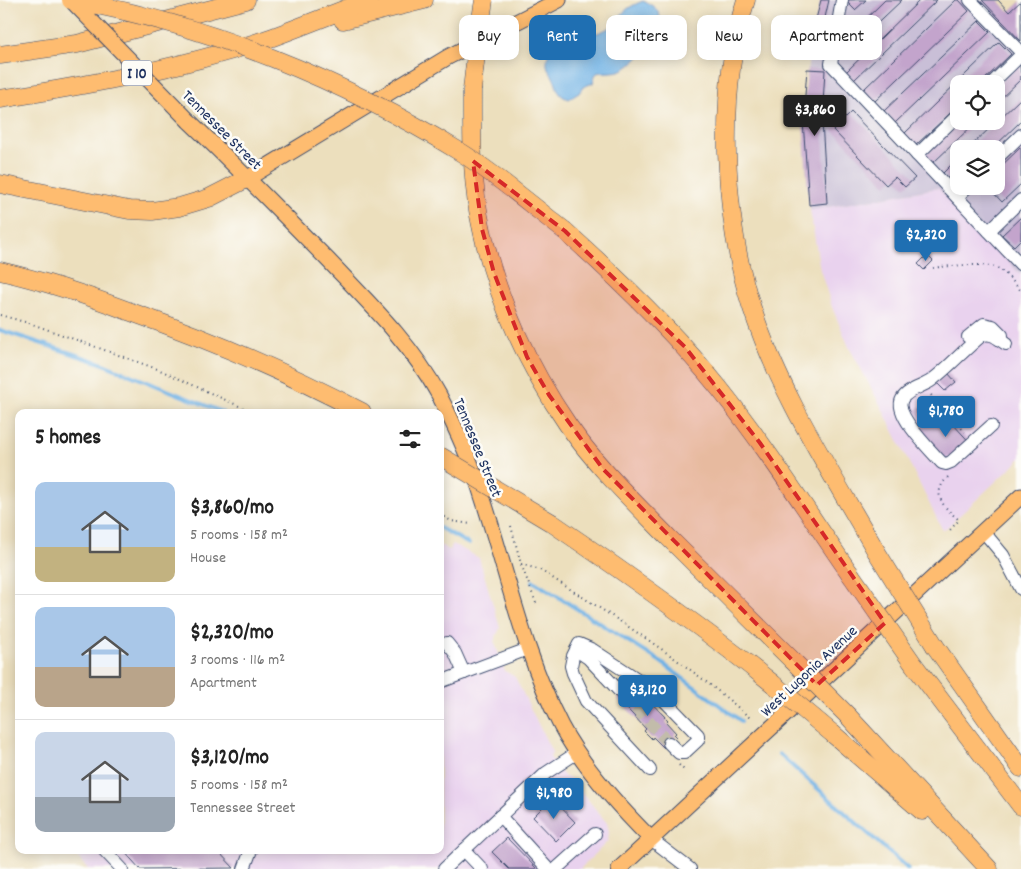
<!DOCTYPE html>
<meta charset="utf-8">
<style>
body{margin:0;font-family:Dekko,sans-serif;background:#f6f6f6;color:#222;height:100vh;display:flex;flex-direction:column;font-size:19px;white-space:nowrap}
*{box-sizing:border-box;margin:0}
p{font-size:16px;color:#767676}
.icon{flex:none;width:28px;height:28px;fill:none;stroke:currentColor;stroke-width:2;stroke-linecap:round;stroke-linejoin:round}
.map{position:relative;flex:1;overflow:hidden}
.sheet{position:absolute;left:15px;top:409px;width:429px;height:445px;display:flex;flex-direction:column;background:#fff;border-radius:10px;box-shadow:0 2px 12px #0003}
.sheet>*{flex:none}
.hud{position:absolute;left:459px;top:15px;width:475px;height:45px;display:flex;gap:10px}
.fabs{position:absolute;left:950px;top:75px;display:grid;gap:10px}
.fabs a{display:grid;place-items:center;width:55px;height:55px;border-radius:10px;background:#fff;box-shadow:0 2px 12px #0003;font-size:25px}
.price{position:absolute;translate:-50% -42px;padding:0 11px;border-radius:5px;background:#1f6fb2;color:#fff;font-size:16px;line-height:32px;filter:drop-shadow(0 1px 2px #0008)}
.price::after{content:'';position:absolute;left:50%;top:30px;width:15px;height:11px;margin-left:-8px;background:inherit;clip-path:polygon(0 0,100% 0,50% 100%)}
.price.on{background:#222;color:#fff}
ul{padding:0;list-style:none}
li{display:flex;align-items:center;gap:15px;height:125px;padding:0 20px}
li+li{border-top:1px solid #e0e0e0}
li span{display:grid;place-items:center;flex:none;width:140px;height:100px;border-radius:10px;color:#555}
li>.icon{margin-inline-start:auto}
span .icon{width:60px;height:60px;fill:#fffc;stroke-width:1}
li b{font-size:21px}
h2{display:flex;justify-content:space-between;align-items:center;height:60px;padding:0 20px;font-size:21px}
.pill{padding:0 18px;border-radius:10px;background:#fff;box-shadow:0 2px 12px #0003;font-size:18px;line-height:45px}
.pill.on{background:#1f6fb2;color:#fff}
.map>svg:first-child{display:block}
.built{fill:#e9d2ee}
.industrial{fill:#c9bfd7;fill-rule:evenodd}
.water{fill:#71b2e5;stroke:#4670a2}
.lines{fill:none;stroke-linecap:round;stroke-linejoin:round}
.stream{stroke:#71b2e5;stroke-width:4}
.building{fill:#c3a4cc}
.minor-tunnel{stroke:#c2bcaa;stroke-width:12;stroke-dasharray:12 6;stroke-linecap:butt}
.minor-casing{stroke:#3a496c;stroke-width:14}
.major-casing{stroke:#3a496c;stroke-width:17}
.highway-casing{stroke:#3a496c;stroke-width:19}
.path{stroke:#3a496c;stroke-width:2;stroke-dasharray:1 4;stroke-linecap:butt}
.minor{stroke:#fff;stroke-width:12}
.major{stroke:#febc70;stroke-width:15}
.highway{stroke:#febc70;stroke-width:18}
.major-bridge-casing{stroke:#3a496c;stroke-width:17;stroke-linecap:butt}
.highway-bridge-casing{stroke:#3a496c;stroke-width:19;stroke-linecap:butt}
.major-bridge{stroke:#febc70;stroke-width:15}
.highway-bridge{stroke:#febc70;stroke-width:18}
.marked{fill:#d62828;fill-opacity:0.2;stroke:#d62828;stroke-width:4;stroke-dasharray:10 6;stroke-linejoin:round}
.labels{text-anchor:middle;stroke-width:5;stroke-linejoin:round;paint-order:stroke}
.shield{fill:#fdfcf7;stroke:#5f6c8c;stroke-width:1}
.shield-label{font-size:15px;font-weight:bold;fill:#1b2f5e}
.street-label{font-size:16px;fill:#1b2f5e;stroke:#fdfcf7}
</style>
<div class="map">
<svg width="1021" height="869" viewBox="0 0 1021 869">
<rect width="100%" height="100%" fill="#fdfcf7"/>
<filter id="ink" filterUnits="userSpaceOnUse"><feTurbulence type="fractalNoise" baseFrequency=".02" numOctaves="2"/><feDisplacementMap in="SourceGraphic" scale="10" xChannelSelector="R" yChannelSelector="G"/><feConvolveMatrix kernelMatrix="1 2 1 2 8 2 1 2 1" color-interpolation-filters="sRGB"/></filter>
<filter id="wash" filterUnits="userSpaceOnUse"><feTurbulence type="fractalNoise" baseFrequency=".0096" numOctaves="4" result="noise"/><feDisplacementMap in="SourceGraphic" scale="20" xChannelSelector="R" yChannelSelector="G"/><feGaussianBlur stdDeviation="1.12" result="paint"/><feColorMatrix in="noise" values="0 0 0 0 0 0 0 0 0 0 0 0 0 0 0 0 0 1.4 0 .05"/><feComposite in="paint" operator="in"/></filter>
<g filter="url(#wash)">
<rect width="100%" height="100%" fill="#ecdfbd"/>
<!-- built -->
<g class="built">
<path d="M938 188 1021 275V458L943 531 882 408 849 347 832 307 820 270 810 210Z"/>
<path d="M453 544 479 558 500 628 494 641 505 671 515 677 552 752 550 757 565 777 570 778 607 823 609 831 608 841 580 869H88L71 850H440V545L449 550Z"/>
</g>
<!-- industrial -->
<path class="industrial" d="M821 0H998L1021 24V275L938 188 810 210 803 121 810 42ZM959 84H996V121H959ZM959 149H996V186H959Z"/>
<!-- water -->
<path class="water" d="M643 1C659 8 660 12 662 29 650 43 640 60 624 69 615 74 601 71 597 73 594 75 594 80 593 83L583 87 579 93 569 99C557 96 558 88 554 79 552 74 548 71 547 65 546 54 556 32 569 32 573 32 577 34 581 34 591 36 598 33 607 29 614 26 615 21 620 16 627 8 633 5 643 1Z"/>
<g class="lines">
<!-- stream -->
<g class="stream">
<path d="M0 330 98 362 222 412"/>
<path d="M440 528 469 544"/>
<path d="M533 581 658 660 741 721"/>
<path d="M779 754 908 869"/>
</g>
</g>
<g id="blocks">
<!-- building -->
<g class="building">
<path d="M821 0H829L819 44 810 42Z"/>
<path d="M849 0H866L855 10 847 2Z"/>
<path d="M885 0H902L844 55 837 47Z"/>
<path d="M920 0H937L854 80 846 72Z"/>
<path d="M956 0H959L969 11 874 102 863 90Z"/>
<path d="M982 0H998L1009 12 1021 1V41Z"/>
<path d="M979 21 990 32 895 123 884 111Z"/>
<path d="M999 42 1011 54 980 84H959V105L916 145 905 133Z"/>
<path d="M1020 64 1021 79 996 103V87Z"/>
<path d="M807 69 825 70 822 121 827 203 809 205 803 121Z"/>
<path d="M1021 98V121L992 149H968Z"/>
<path d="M851 112 915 178 905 187 895 177 886 185 833 130Z"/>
<path d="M961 121H977L933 163 925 155Z"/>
<path d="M1021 147V184L1002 202 987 186H996V171Z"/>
<path d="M959 157V180L954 185 943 173Z"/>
<path d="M1021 217V239L1014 246 1002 235Z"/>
<path d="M927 255 933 261 924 270 918 264Z"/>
<path d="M948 373 956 382 945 391 937 383Z"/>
<path d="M929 398 936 406 922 419 915 411Z"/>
<path d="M940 410 975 448 957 465 951 457H942L915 429 919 424 921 427 929 420 930 421Z"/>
<path d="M636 687 668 720 666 722 676 733 674 735 676 737 664 748 653 737 652 739 644 731 646 729 618 699 629 688 632 691Z"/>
<path d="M552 798 575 822 556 841 533 817Z"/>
<path d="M507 838 537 869H509L492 852Z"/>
<path d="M123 850H217L234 868 140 869Z"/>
</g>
</g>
</g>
<g filter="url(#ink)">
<use href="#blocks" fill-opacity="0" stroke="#3a496c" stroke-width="1"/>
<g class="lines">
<!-- minor-tunnel -->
<path class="minor-tunnel" d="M623 695 669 743"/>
<defs>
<g id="minor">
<path d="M842 0 831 64 1021 265"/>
<path d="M970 0 1021 52"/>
<path d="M991 84 1021 55"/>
<path d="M917 155 959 114"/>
<path d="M996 159 1021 135"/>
<path d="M957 197 968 186"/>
<path d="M989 231 1021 200"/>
<path d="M968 337 984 324 993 326 1002 335"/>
<path d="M991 426 951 462 946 464 942 463C932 452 893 414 902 399 908 389 923 387 932 380 949 367 964 350 981 336 991 331 998 339 1006 344"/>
<path d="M983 531 1003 555 1021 589"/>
<path d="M447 643 455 653 464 673"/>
<path d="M576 650 588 658 623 695"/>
<path d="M440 682 528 649"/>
<path d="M650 770 586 701 573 673 571 666 573 656 579 644 593 650 651 688 659 695 698 735V740L684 753H679L669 743"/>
<path d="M500 816 548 869"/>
<path d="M651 839 690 869"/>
<path d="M104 850 122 869"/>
<path d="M464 850 482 869"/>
<path d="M244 869 251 850"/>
<path d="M444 869 546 773 578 752"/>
<path d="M556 869 595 834"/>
</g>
<g id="major">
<path d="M189 121C236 166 282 213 328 260 368 302 411 343 439 395 456 428 472 463 483 499 508 576 524 654 561 726 583 767 619 807 651 839"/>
<path d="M248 178 448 57 559 0"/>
<path d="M619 869 1021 496"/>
</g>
<g id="highway">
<path d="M746 0C730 49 726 102 727 153 729 205 735 256 751 305 779 393 831 472 876 551"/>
<path d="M343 20 424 0"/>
<path d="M0 55 77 44 246 0"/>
<path d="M472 90C472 137 471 184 482 230 497 299 528 367 568 425 597 467 634 502 669 538 710 579 751 619 792 660"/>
<path d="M0 99C90 85 187 67 273 37 306 25 337 12 369 0"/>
<path d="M0 184 129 210 152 211 179 207 209 198 248 178"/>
<path d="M565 231C620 280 673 331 719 388 767 448 808 513 851 575"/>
<path d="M0 271C44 281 89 296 131 312 211 340 288 373 362 412"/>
<path d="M552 523C627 574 701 626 772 683"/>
<path d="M935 646 1021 768"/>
<path d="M914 665 1021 806"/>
<path d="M848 716 989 869"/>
<path d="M833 734 922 811"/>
</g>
</defs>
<!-- minor casing -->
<use href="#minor" class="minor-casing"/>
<!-- major casing -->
<use href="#major" class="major-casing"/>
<!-- highway casing -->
<use href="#highway" class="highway-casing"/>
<!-- path -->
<g class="path">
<path d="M933 268C946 266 983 263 995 267 1005 271 1014 283 1021 291"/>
<path d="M0 315 32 324 160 370 252 412"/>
<path d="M931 395 965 432"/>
<path d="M948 477C930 495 944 507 959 520L950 530"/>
<path d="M440 514 451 521 471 524"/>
<path d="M511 526 521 564 536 603"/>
<path d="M521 564 540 570C612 616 686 661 750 718"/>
<path d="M679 765 686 772"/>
</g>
<!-- minor -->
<use href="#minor" class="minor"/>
<!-- major -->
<use href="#major" class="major"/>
<!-- highway -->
<use href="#highway" class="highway"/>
<defs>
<path id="major-bridge" d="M71 0 189 121"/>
<g id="highway-bridge">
<path d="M71 0C209 25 343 80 462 153 498 176 531 205 565 231"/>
<path d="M472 90 477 45 484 0"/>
<path d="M440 456 552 523"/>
<path d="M876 551 935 646"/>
<path d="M851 575 914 665"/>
<path d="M792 660 848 716"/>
<path d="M772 683 833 734"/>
</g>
</defs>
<!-- major-bridge casing -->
<use href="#major-bridge" class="major-bridge-casing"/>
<!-- highway-bridge casing -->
<use href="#highway-bridge" class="highway-bridge-casing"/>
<!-- major-bridge -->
<use href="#major-bridge" class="major-bridge"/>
<!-- highway-bridge -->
<use href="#highway-bridge" class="highway-bridge"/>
</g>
</g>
<!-- marked area -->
<path class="marked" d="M473 161 565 231 685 347 760 443 885 623 817 685 603 469 549 395 527 357 494 273 482 229Z"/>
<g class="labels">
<!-- shield labels -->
<rect class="shield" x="122" y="60.5" width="30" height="25" rx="4"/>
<g class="shield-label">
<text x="137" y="78">I 10</text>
</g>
<!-- street labels -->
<g class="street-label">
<text transform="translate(223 129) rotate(45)" y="6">Tennessee Street</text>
<text transform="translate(479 447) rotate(68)" y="6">Tennessee Street</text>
<text transform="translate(808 670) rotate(-43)" y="6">West Lugonia Avenue</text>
</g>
</g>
</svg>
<div class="fabs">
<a><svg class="icon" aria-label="locate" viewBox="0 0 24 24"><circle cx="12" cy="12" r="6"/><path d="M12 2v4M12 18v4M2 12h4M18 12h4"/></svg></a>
<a><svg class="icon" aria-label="layers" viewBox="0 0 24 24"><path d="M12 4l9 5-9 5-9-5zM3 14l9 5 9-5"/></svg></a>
</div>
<b class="price on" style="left:815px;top:137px">$3,860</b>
<b class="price" style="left:926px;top:262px">$2,320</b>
<b class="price" style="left:946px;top:438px">$1,780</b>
<b class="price" style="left:648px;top:717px">$3,120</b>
<b class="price" style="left:554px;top:820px">$1,980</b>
<div class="hud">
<a class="pill">Buy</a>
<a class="pill on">Rent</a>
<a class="pill">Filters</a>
<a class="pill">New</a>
<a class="pill">Apartment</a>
</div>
<section class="sheet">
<h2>5 homes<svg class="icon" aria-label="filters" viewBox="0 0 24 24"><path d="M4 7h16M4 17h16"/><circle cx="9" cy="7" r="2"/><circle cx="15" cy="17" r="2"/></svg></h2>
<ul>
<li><span style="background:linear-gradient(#a9c7e8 65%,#c2b280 0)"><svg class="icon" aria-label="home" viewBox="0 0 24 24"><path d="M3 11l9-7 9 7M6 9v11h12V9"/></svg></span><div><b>$3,860/mo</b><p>5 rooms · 158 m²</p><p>House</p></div></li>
<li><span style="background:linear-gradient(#a9c7e8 60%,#b9a48a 0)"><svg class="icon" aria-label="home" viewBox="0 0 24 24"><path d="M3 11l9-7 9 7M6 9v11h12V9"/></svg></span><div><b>$2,320/mo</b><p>3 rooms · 116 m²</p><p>Apartment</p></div></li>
<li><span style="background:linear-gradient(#c9d6e8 65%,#9aa5b1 0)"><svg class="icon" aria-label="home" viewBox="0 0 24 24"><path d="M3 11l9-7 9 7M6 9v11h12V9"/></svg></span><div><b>$3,120/mo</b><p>5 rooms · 158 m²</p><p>Tennessee Street</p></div></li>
</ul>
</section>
</div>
